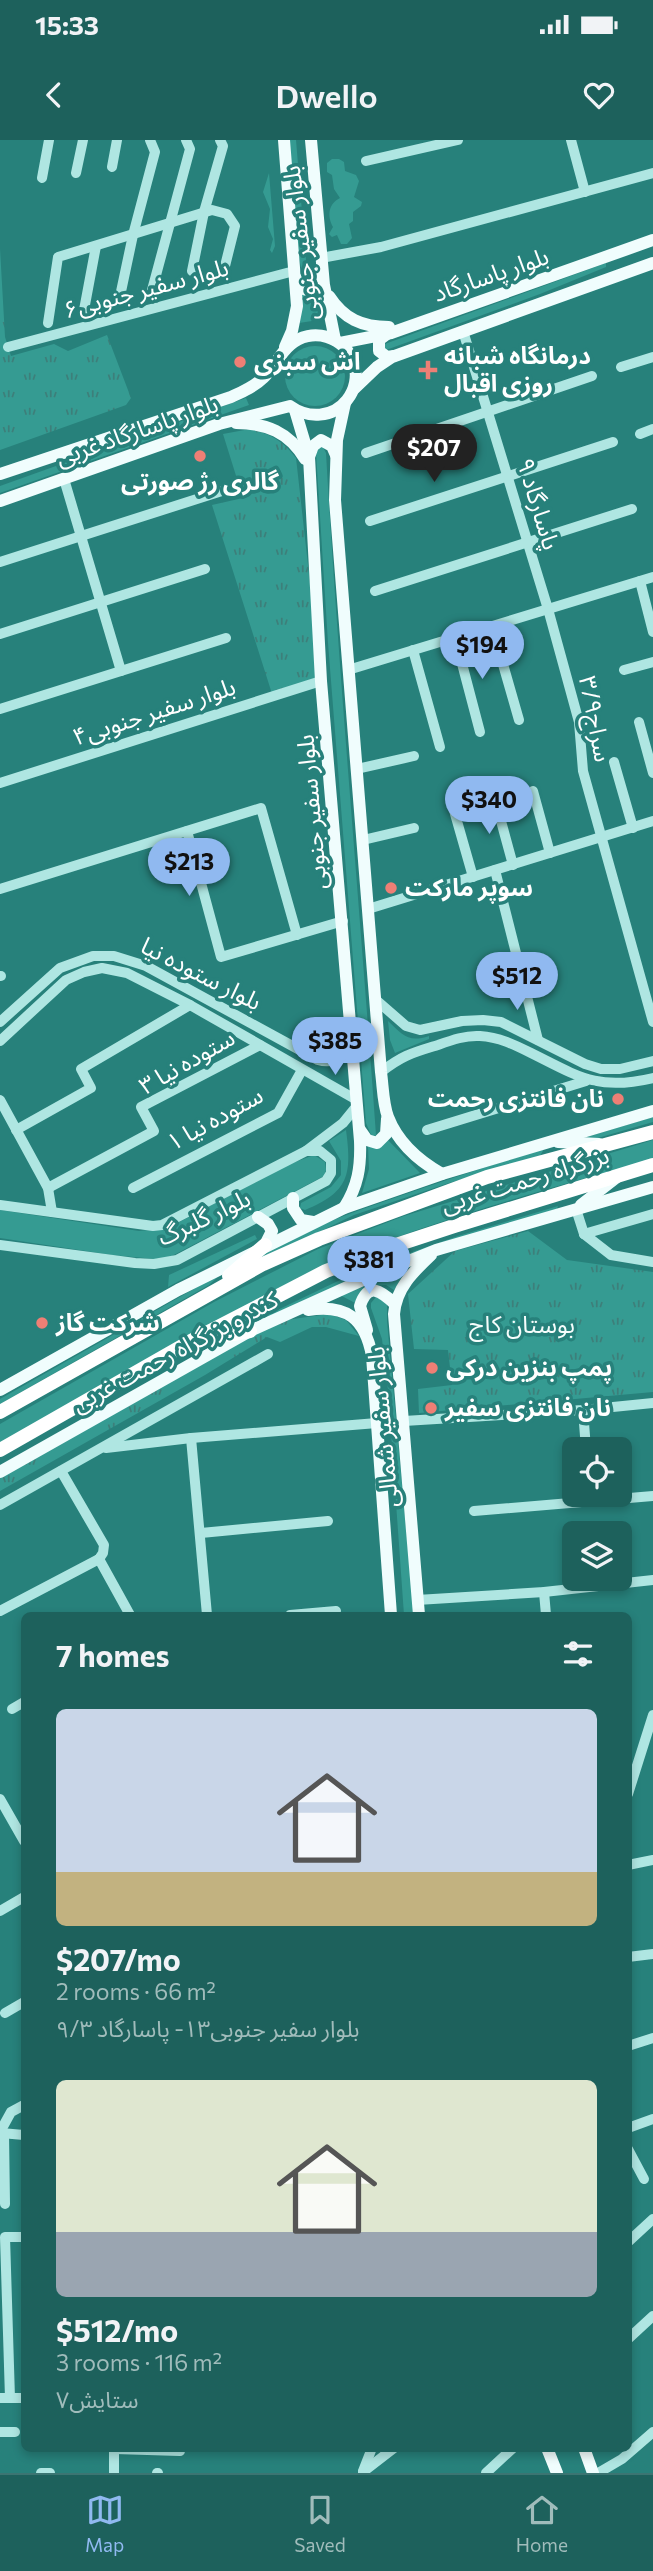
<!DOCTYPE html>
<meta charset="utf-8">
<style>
body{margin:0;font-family:Commissioner,"Noto Sans Arabic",sans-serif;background:#256762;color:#f1f3f6;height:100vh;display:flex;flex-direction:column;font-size:26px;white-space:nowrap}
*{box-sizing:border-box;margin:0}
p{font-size:23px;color:#a0bcbb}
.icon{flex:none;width:38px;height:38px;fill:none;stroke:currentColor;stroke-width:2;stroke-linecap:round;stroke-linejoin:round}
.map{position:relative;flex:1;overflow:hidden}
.details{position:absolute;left:21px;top:1472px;width:611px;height:840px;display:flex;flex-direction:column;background:#1d615c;border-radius:10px;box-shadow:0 4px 10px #0003}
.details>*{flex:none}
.controls{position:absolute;left:562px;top:1297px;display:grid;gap:14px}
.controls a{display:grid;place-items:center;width:70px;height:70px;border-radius:10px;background:#1d615c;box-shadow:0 4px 10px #0003;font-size:35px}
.price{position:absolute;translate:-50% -60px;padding:0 16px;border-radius:24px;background:#90b9f0;color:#111;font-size:23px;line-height:46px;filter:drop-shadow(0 2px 4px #0008)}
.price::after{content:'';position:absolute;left:50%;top:42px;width:21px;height:16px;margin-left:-10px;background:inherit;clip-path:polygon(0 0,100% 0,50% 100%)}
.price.selected{background:#222;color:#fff}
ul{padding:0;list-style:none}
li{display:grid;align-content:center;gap:14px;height:371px;padding:0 35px}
li span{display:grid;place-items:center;height:217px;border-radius:10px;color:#555}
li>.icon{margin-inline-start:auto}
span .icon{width:126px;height:126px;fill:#fffc;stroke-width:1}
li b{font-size:30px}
h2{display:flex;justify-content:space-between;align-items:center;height:84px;padding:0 35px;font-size:30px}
.status{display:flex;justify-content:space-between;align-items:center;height:49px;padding:0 35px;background:#1d615c;direction:ltr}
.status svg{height:19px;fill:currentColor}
header{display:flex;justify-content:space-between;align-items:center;height:91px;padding:0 35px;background:#1d615c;font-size:32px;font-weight:600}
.dock{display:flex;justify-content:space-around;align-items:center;height:98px;border-top:2px solid #3b7572;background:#1d615c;font-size:19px;color:#a0bcbb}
.dock a{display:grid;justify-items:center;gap:4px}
.dock .selected{color:#90b9f0}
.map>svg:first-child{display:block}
.grass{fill:#359b92}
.park{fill:url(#park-tufts)}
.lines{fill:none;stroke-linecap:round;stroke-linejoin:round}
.minor{stroke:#afe6e2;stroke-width:10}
.major{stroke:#f0fdfd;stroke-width:12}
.highway{stroke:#fff;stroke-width:14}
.poi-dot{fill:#ee7f75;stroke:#27817b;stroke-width:2.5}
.labels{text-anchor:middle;stroke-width:7;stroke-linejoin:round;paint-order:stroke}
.street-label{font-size:24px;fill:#fff;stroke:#27817b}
.poi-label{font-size:24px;font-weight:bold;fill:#fff;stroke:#27817b;text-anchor:start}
.park-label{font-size:24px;fill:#f6fdfc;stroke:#27817b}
</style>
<div class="status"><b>15:33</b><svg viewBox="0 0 49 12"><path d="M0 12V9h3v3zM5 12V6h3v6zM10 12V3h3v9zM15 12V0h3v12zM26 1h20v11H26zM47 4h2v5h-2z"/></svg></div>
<header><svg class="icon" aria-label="back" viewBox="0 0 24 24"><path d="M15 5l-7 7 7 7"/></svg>Dwello<svg class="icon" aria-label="heart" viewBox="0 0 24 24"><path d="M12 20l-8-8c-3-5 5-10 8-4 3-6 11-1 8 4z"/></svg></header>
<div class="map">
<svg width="653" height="2333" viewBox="0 0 653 2333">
<defs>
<pattern id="park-tufts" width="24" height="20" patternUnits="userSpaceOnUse" patternTransform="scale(1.75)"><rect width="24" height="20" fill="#359b92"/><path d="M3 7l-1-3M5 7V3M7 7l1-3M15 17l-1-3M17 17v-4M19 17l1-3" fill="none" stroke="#3d7f7a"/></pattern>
</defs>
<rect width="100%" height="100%" fill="#27817b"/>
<!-- grass -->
<g class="grass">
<path d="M289 0H296L308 144H305C292 97 292 48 289 0Z"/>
<path d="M332 19H339L344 22 345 31 356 35 359 41 354 57 362 62 361 66 353 72V81L349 84 352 98 347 104H341L337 95 332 97 329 94 333 87C327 76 328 64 340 58L334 49 332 35 327 32V23Z"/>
<path d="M269 33 275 106 272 113 270 110 273 99 268 87 270 69 263 52Z"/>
<path d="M606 123V127L540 154 386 210 382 205Z"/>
<path d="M312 152 325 179 299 183 300 154Z"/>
<circle cx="315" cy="236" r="30"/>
<path d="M246 258 249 265 0 353V346Z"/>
<path d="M323 307 326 313C339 541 360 768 376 995L372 997 366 983 328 503 316 313 318 308Z"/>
<path d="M388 881C403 895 408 903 429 896V899L395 913 390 900Z"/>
<path d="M653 977V982L591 1000 580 999Z"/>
<path d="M346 990C352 1035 349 1052 305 1070L300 1068 301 1063 331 1047 341 1035V1021L329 1001Z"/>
<path d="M386 998 420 1033 362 1053 369 1029 368 1006Z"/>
<path d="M653 1000V1019C555 1047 455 1074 360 1111L0 1303V1284L214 1162 318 1109 404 1076Z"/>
<path d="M544 1009 540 1016 449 1043 354 1075 247 1127C290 1093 345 1075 397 1057 446 1040 495 1024 544 1009Z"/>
<path d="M314 1015 325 1022 326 1030 324 1036 170 1117 155 1119 112 1115 0 1098V1070L139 1091 159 1089 170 1087 287 1025Z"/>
<path d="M558 1066 556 1071 250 1187 244 1186 361 1130 458 1096Z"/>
<path d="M255 1095 257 1099 168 1147 169 1135Z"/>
<path d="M408 1127 394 1150 386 1145 369 1146 357 1164 338 1154Z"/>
<path d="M222 1133 209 1145 0 1264V1259Z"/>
<path d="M376 1157 387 1160V1181L414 1475H404L388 1250 382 1199 371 1168V1163Z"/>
</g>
<!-- park -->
<g class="park">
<path d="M0 109 5 197 11 216 54 204 68 211 107 195 131 258 126 265 0 310Z"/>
<path d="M250 289C271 294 283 301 296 318L321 541 274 560 212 365 243 358 223 294Z"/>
<path d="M528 1091 567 1120 653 1132V1252L419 1273 418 1249 452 1245 448 1210 414 1209 408 1154 455 1111Z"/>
<path d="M329 1174 346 1180 359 1196 326 1187H312L280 1202 267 1197 205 1235 0 1351V1335L237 1202 286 1180Z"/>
</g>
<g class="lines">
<!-- minor -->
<g class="minor">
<path d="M571 0 585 52"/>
<path d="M366 21 458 0"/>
<path d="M112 27 117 0"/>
<path d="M76 33 83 0"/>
<path d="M42 38 49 0"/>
<path d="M321 118 381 107 653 33"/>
<path d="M192 131 204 72 223 6 220 0"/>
<path d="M152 150 190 9 186 0"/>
<path d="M119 161 133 95 155 12 150 0"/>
<path d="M84 170 96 106"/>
<path d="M48 183 58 117 212 70 227 74 235 86 223 134"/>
<path d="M463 191 548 469 579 582 583 631 653 882"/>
<path d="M8 207 294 131"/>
<path d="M621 227 653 217"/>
<path d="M640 294 653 289"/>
<path d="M366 313 592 236"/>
<path d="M64 339 121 531"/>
<path d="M370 381 613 302"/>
<path d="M0 422 225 350"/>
<path d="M640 441 653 492"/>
<path d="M375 451 632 369"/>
<path d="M492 486 519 580"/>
<path d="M0 494 205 429"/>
<path d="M455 497 480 592"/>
<path d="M413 510 440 607"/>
<path d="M348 530 653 437"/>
<path d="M624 530 653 522"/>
<path d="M0 569 226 498"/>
<path d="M639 582 653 633"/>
<path d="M614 622 633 688"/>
<path d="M357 629 414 616"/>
<path d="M0 643 321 541"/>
<path d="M533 651 550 713"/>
<path d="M495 659 513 725"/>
<path d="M453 667 473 737"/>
<path d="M187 691 221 817 343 781"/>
<path d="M363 700 414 688"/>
<path d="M495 730 538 900"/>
<path d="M0 749 261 668 297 795"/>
<path d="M368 769 653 681"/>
<path d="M0 836H1"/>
<path d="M375 859 406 886 420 890 462 881 483 880 501 882 585 924 601 929H620L653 921"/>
<path d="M0 882 60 828 93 816H114L146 826 318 920C331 924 342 919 352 910"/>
<path d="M0 901 66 840 84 832 102 828 127 833 190 865 355 959"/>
<path d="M381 932C403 915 412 913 438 905 452 900 466 895 480 896 499 897 515 905 531 913 579 937 598 951 653 938"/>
<path d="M0 960 48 1048 52 1072"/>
<path d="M16 990 91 948 81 929 190 865"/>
<path d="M427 990 586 941"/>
<path d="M48 1048 154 991 141 967 260 905"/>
<path d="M133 1048 278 973 302 930"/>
<path d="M0 1065 153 1086 162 1085 306 1011 343 983 356 967"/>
<path d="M576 1069 584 1094"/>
<path d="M584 1094 611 1115 653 1122"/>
<path d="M584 1094 653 1074"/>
<path d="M0 1105 135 1123 154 1124 177 1120 326 1041 331 1033V1020L320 1011H306"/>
<path d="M583 1270 586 1309"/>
<path d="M404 1281 583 1270 653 1263"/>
<path d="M191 1298 207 1475"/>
<path d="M106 1308 191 1298 377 1283"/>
<path d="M61 1331 104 1405 103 1413 99 1419"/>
<path d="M0 1365 268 1214"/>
<path d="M474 1371 653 1356"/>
<path d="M201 1393 328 1381"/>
<path d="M99 1419 130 1475"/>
<path d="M544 1452 546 1475"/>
<path d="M417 1460 544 1452 653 1440"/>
<path d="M0 1471 99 1419"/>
<path d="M290 1475 336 1471"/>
<path d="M12 1569 24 1562"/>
<path d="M628 1654 653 1575"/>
<path d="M0 1659 24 1701"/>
<path d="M628 1725 653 1720"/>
<path d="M0 1771 24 1757"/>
<path d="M628 1817 653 1814"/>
<path d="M5 1873 24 1862"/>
<path d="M628 1906 653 1898"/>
<path d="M628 1988 653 1979"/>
<path d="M0 1992 11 1972 24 1965"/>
<path d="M1 1993 24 1995"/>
<path d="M4 1993 5 2064"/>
<path d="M628 2009 644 2039"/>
<path d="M628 2102 653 2079"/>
<path d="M628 2199 653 2176"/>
<path d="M0 2258H24"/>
<path d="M10 2258 5 2097H24"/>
<path d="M0 2292H15"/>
<path d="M115 2309 180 2311"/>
<path d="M363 2331 372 2308"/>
<path d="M363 2332 394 2308"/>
<path d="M41 2333H50"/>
<path d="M114 2333V2308"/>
<path d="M157 2333H158"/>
<path d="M486 2333 513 2308"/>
<path d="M598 2333 622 2319 653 2292"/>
</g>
<!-- major -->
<g class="major">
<path d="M284 0 297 166 292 191 285 207"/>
<path d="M311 0 324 145 335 200"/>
<path d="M296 138 301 148 310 151 317 145 320 134"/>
<path d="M329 156C344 179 362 187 389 187"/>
<path d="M387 194 379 200V211L387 217 394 216"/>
<path d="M340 203 391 193 653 100"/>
<path d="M354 249 377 227 392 217 653 123"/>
<path d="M345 263 337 300 335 360 381 932C383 947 383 964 388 977 398 1003 419 1021 442 1034"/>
<path d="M295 270 309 317 321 541 360 1001C361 1027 358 1046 344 1068"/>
<path d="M236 283C266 283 289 292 305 319"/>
<path d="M309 317 313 306 321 300 332 306 336 315"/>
<path d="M0 334 231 257C242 252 254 247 263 238 274 229 279 214 290 205 311 186 346 196 354 224 358 236 355 250 347 260 333 278 308 279 290 266L219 284 0 361"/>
<path d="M360 990 367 1000 377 1003 386 994 387 979"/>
<path d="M558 1002 599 1004"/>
<path d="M293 1058V1068L301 1080 313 1082"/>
<path d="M581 1065 617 1037"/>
<path d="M258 1077 268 1084 272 1091 265 1105"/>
<path d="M308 1170C346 1164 365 1178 372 1216L391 1475"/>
<path d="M367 1190 360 1166C368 1141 381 1151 395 1164"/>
<path d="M0 1250 178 1150 344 1068 442 1034 653 971"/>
<path d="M0 1332 250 1191 376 1134 436 1110 653 1047"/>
<path d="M419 1475 394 1174C396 1148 413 1132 431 1115"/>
<path d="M547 2308 557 2333"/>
<path d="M584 2308 593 2333"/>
</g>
<!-- highway -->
<g class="highway">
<path d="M229 1136 265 1105"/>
<path d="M203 1199 250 1191"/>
<path d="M0 1272 263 1124 319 1099 487 1037 653 992"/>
<path d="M0 1310 191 1201 326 1131 384 1109 454 1086 653 1025"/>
</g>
</g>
<!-- markers -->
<g class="poi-dot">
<circle cx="240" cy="222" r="7"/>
<path d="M424.5 219.5h7v7h7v7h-7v7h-7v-7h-7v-7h7z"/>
<circle cx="200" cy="316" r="7"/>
<circle cx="391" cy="748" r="7"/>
<circle cx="618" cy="959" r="7"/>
<circle cx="42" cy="1183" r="7"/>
<circle cx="432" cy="1228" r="7"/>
<circle cx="431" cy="1268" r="7"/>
</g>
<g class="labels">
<!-- street labels -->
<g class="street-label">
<text transform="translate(301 103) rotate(-97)" y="8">بلوار سفیر جنوبی</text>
<text transform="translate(491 135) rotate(-19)" y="8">بلوار پاسارگاد</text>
<text transform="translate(146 149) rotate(-15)" y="8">بلوار سفیر جنوبی۶</text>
<text transform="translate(137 291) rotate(-19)" y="8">بلوار پاسارگاد غربی</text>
<text transform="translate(538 364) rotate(73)" y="8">پاسارگاد ۹</text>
<text transform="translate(154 572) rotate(-18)" y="8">بلوار سفیر جنوبی۴</text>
<text transform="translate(595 579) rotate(79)" y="8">سراج۳/۹</text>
<text transform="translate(312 672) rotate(-95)" y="8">بلوار سفیر جنوبی</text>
<text transform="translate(201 834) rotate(27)" y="8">بلوار ستوده نیا</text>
<text transform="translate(187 922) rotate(-30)" y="8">ستوده نیا ۳</text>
<text transform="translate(215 979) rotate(-29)" y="8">ستوده نیا ۱</text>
<text transform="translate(525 1040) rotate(-17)" y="8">بزرگراه رحمت غربی</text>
<text transform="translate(204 1078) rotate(-25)" y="8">بلوار گلبرگ</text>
<text transform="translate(175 1212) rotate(-28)" y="8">کندرو بزرگراه رحمت غربی</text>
<text transform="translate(383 1287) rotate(-95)" y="8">بلوار سفیر شمالی</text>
</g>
<!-- poi labels -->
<g class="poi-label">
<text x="444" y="224">درمانگاه شبانه<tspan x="444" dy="28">روزی اقبال</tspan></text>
<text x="254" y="230">اش سبزی</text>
<text x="200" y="350" text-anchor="middle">گالری رژ صورتی</text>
<text x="405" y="756">سوپر مارکت</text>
<text x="604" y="967" text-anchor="end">نان فانتزی رحمت</text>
<text x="56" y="1191">شرکت گاز</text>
<text x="446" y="1236">پمپ بنزین درکی</text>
<text x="445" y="1276">نان فانتزی سفیر</text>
</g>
<!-- park labels -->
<g class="park-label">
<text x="522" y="1193">بوستان کاج</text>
</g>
</g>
</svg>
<div class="controls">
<a><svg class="icon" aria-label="locate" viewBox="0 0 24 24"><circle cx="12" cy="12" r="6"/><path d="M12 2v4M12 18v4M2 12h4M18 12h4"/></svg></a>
<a><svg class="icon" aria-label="layers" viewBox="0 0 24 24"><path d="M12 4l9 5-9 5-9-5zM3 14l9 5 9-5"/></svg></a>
</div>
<b class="price selected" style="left:434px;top:344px">$207</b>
<b class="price" style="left:482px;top:541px">$194</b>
<b class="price" style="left:489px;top:696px">$340</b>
<b class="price" style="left:189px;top:758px">$213</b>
<b class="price" style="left:517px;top:872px">$512</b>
<b class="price" style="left:335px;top:937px">$385</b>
<b class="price" style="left:369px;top:1156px">$381</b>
<section class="details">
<h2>7 homes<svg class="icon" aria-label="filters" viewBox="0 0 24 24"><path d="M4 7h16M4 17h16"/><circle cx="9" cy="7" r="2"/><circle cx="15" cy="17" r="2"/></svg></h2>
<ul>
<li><span style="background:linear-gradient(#c9d6e8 75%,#c2b280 0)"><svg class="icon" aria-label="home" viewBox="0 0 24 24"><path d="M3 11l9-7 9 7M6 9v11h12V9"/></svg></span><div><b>$207/mo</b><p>2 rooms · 66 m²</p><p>بلوار سفیر جنوبی۱۳- پاسارگاد ۹/۳</p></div></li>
<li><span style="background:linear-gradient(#dfe7d0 70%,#9aa5b1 0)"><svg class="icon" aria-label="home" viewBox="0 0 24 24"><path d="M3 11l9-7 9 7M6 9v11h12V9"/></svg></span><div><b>$512/mo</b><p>3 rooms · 116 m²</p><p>ستایش۷</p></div></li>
</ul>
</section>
</div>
<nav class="dock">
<a class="selected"><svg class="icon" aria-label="map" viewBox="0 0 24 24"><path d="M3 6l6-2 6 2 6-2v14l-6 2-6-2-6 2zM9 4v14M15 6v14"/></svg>Map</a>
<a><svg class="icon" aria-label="saved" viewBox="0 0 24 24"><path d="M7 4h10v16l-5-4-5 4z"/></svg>Saved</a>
<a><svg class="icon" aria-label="home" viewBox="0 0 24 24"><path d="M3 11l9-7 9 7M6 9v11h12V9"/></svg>Home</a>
</nav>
